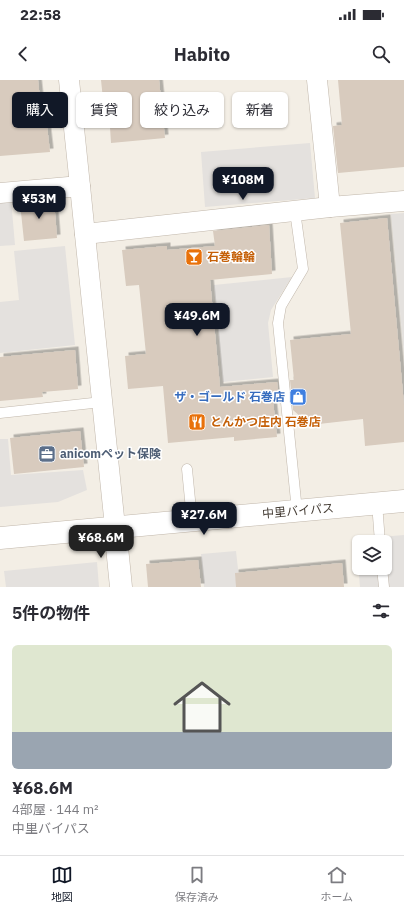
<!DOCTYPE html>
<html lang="ja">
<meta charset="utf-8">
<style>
body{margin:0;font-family:"IBM Plex Sans","Noto Sans JP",sans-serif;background:#f2f2f3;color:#2b2b33;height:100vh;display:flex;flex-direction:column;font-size:15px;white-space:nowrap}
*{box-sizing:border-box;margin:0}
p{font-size:13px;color:#7c7c81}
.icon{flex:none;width:22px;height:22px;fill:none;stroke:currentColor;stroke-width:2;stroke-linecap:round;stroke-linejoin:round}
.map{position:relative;height:507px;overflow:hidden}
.side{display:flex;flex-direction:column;background:#fff;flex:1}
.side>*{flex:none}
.guide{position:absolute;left:12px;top:12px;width:380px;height:36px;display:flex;gap:8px}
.controls{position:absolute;left:352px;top:455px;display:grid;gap:8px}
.controls a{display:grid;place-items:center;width:40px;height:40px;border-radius:6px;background:#fff;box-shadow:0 1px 3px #0004;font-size:20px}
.price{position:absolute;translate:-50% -34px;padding:0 9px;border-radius:8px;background:#111827;color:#fff;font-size:13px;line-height:26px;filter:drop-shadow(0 1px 2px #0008)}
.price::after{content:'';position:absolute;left:50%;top:24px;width:12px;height:9px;margin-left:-6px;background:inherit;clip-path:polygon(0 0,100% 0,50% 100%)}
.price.active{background:#222;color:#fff}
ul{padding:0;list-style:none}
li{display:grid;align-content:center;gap:8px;height:212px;padding:0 12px}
li span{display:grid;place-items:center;height:124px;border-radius:6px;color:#555}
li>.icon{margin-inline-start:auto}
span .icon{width:72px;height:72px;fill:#fffc;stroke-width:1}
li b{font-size:17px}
h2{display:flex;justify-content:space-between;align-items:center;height:48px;padding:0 12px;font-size:17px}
.tag{padding:0 14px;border-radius:6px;background:#fff;box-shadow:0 1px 3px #0004;font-size:14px;line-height:36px}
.tag.active{background:#111827;color:#fff}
.status{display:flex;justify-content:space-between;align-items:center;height:28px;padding:0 20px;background:#fff;direction:ltr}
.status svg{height:11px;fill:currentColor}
header{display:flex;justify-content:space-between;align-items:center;height:52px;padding:0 12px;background:#fff;font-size:18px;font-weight:700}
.dock{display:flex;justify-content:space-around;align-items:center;height:56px;border-top:1px solid #e1e1e2;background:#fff;font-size:11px;color:#7c7c81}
.dock a{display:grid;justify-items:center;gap:2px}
.dock .active{color:#111827}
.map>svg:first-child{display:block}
.parking{fill:#e4e1de;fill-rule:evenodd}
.building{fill:#d8cbbe;filter:url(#shadow)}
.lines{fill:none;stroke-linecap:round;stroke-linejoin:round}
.service-casing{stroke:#c1b7ab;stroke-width:11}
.minor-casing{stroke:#c1b7ab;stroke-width:21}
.tertiary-casing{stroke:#c1b7ab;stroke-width:23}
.service{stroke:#fff;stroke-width:10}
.minor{stroke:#fff;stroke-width:20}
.tertiary{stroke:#fff;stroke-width:22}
.labels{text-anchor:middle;stroke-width:3;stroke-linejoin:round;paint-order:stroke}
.food-label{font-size:12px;font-weight:bold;fill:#c56008;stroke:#fff;text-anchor:start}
.shop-label{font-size:12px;font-weight:bold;fill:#366cbe;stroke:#fff;text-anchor:end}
.service-label{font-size:12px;font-weight:bold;fill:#4e5e75;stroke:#fff;text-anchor:start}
.street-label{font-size:12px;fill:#453d35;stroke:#fff}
</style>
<div class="status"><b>22:58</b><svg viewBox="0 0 49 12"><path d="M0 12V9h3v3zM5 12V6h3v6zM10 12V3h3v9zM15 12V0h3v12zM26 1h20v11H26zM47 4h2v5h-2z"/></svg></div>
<header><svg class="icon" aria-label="back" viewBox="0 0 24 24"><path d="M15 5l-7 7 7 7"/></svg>Habito<svg class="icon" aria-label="search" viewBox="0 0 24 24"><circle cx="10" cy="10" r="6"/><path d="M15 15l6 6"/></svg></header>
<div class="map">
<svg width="404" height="507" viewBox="0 0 404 507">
<defs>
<filter id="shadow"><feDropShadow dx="3.5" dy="-3.5" stdDeviation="0" flood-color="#0004"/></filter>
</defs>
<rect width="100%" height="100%" fill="#f3eee5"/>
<!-- parking -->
<g class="parking">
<path d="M310 63 315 118 205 127 201 72Z"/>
<path d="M0 119H11L15 165 0 166Z"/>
<path d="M404 133V275L391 134Z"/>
<path d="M65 166 75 265 0 273V222L19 220 14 171Z"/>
<path d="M292 197 271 230 268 243 273 297 223 302 214 205Z"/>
<path d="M0 359H8L11 395 83 390 87 410 58 422 0 427Z"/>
<path d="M404 455V507H360L356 459ZM359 462H385V488H359Z"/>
<path d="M236 471 240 507H204L201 474Z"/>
<path d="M97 482 99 507H6L4 491Z"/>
</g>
<!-- building -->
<g class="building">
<path d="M0 0H38L42 38 46 37 50 72 0 76Z"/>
<path d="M101 0H159L165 58 111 63 110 47 106 48Z"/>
<path d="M338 0H404V87L338 93 333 46 342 45Z"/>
<path d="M54 120 57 158 24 161 20 123Z"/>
<path d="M387 138 404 325V362L365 366 363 339 310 345 293 330 290 300H294L290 260 351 254 340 143Z"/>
<path d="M269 145 272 194 210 200 220 307 277 302 279 318 272 312 277 357 234 361V357L168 363 163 306 128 309 125 276 146 274 139 205 126 206 122 170 167 166V170L215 166 213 151Z"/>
<path d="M75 270 78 309 42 312 43 317 0 321V277Z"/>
<path d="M80 351 84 387 14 394 10 358Z"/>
<path d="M198 480 201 507H148L146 484Z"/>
<path d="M342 483 344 507H236L235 493Z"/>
</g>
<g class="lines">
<defs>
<g id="service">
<path d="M295 131 303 189 281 226 278 243 297 431"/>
<path d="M0 333 102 322"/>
<path d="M187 389 192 440"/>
<path d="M377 423 380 462"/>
<path d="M382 488 384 507"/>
</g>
<g id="minor">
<path d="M69 0 80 106"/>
<path d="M317 0 330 127"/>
<path d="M0 113 80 106 115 447"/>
<path d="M85 154 330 127 404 121"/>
</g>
<g id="tertiary">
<path d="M115 447 121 507"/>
<path d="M0 458 404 421"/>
</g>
</defs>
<!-- service casing -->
<use href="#service" class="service-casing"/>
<!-- minor casing -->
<use href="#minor" class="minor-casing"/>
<!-- tertiary casing -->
<use href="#tertiary" class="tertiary-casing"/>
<!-- service -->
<use href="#service" class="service"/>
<!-- minor -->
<use href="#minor" class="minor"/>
<!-- tertiary -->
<use href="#tertiary" class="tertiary"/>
</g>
<!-- icons -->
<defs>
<symbol id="bar-square" viewBox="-11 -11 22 22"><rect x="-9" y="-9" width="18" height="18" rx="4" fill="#e8710a" stroke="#fff"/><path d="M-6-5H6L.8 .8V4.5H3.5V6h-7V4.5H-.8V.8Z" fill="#fff"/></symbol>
<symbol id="shop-square" viewBox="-11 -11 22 22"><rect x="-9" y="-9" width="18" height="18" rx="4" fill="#3f7fe0" stroke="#fff"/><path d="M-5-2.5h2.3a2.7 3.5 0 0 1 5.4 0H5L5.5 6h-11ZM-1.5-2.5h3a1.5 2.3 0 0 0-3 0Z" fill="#fff"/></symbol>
<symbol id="restaurant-square" viewBox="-11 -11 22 22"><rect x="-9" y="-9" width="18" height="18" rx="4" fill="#e8710a" stroke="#fff"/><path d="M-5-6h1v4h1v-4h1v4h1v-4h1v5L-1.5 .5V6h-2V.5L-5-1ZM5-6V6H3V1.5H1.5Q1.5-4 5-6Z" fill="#fff"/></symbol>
<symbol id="office-square" viewBox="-11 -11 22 22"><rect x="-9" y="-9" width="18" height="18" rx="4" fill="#5c6f8a" stroke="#fff"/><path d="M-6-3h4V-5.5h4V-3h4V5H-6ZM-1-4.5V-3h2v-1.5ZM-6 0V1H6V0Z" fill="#fff"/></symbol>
</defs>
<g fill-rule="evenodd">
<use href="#bar-square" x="184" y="167" width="20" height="20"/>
<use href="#shop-square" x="288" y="307" width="20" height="20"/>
<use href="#restaurant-square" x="187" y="332" width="20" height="20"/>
<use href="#office-square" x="37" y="364" width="20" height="20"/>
</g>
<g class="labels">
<!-- food labels -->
<g class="food-label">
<text x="207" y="181">石巻輪輪</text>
<text x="210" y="346">とんかつ庄内 石巻店</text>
</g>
<!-- shop labels -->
<g class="shop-label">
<text x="285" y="321">ザ・ゴールド 石巻店</text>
</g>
<!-- service labels -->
<g class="service-label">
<text x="60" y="378">anicomペット保険</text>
</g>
<!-- street labels -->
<g class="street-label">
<text transform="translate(298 431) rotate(-5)" y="4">中里バイパス</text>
</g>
</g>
</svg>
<div class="controls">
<a><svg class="icon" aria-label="layers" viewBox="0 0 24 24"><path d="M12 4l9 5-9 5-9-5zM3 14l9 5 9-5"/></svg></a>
</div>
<b class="price" style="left:243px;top:121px">¥108M</b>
<b class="price" style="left:39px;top:140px">¥53M</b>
<b class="price" style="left:197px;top:257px">¥49.6M</b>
<b class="price" style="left:204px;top:456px">¥27.6M</b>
<b class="price active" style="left:101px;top:479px">¥68.6M</b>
<div class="guide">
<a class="tag active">購入</a>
<a class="tag">賃貸</a>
<a class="tag">絞り込み</a>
<a class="tag">新着</a>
</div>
</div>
<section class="side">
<h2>5件の物件<svg class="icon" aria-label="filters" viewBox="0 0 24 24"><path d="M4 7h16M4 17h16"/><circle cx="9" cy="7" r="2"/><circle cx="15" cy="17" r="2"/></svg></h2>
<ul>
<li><span style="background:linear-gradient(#dfe7d0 70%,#9aa5b1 0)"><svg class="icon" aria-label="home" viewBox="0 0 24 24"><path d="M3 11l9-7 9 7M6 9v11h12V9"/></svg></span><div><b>¥68.6M</b><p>4部屋 · 144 m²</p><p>中里バイパス</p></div></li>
</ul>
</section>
<nav class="dock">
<a class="active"><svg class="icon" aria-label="map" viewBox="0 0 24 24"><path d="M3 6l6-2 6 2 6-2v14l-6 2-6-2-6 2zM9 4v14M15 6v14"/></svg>地図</a>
<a><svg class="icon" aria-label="saved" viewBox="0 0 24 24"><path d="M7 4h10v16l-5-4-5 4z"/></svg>保存済み</a>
<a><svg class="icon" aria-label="home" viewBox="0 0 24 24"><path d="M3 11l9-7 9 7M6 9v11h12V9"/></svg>ホーム</a>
</nav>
